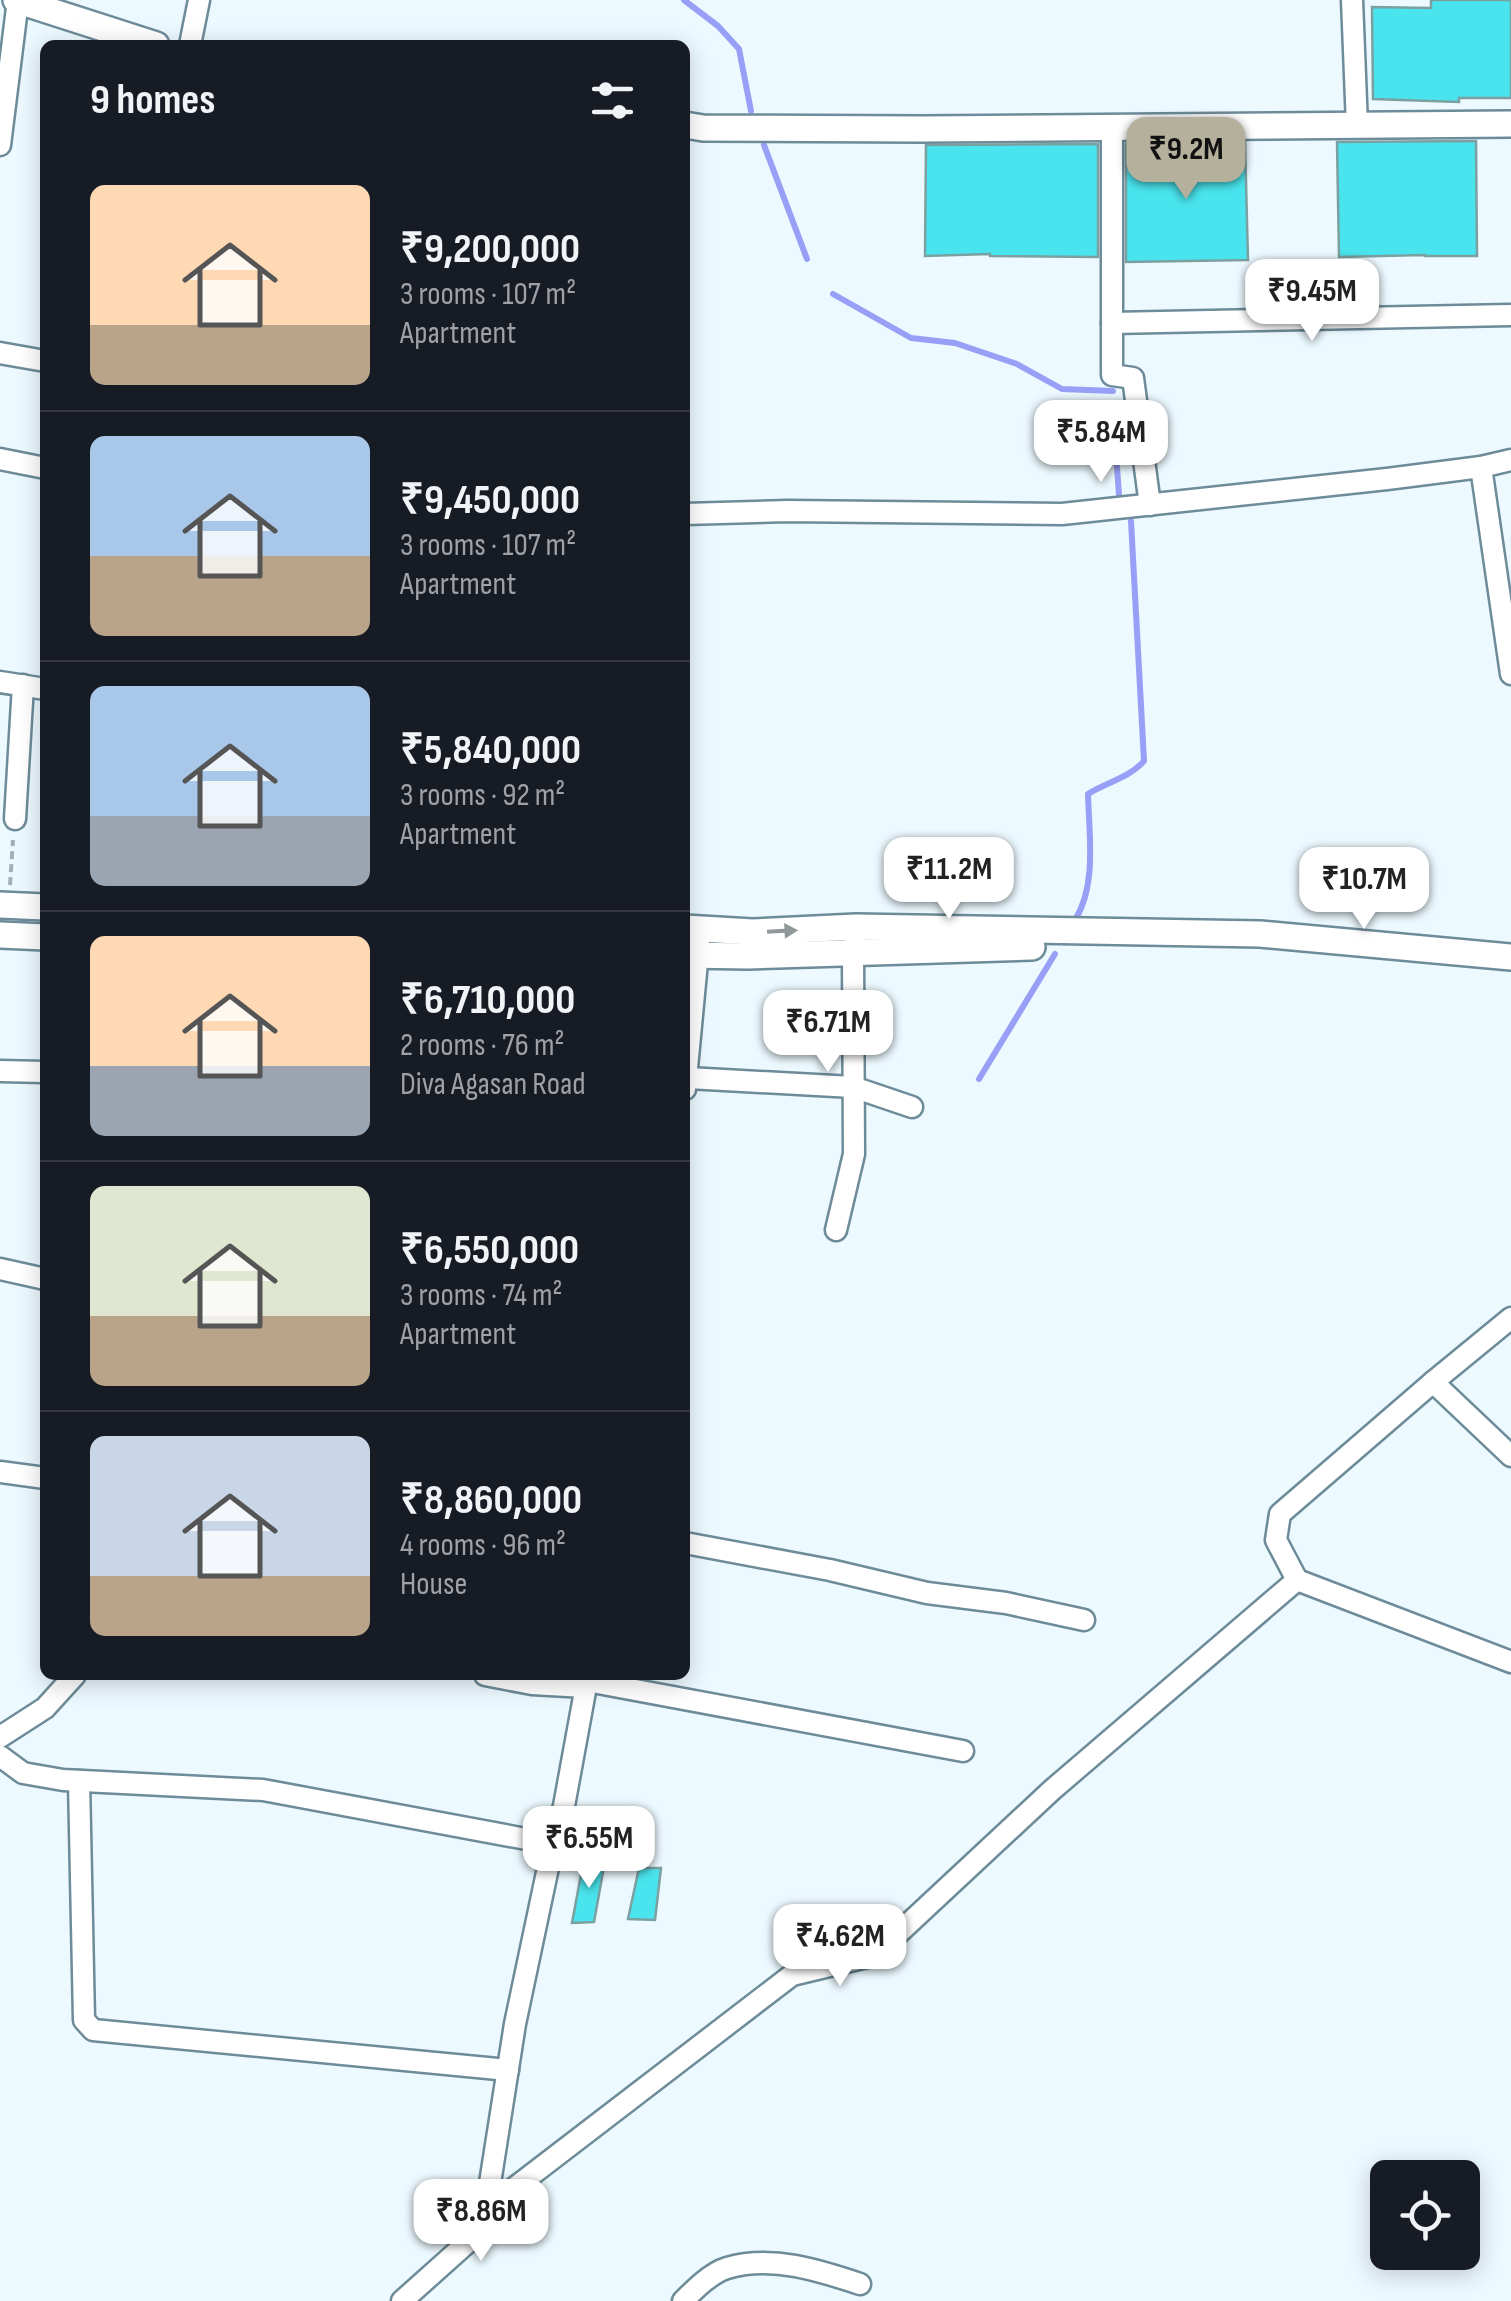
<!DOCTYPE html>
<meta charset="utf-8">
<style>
body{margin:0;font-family:"Sofia Sans Condensed",sans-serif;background:#20242c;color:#f1f3f6;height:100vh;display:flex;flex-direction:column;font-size:38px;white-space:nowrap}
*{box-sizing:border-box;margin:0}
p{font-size:32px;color:#9ea1a6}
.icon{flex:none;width:55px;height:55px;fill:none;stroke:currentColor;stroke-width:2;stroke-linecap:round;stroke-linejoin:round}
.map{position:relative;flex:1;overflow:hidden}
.drawer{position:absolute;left:40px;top:40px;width:650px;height:1640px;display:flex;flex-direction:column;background:#171b24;border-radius:15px;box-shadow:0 5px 25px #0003}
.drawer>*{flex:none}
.tools{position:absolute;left:1370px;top:2160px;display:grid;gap:20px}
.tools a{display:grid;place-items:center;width:110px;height:110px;border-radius:15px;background:#171b24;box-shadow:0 5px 25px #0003;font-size:50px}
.price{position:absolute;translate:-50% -85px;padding:0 22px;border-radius:20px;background:#fff;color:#222;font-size:32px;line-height:65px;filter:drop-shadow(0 2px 5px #0008)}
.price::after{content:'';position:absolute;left:50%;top:60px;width:30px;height:22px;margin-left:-15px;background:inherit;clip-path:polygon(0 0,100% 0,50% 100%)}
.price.on{background:#b4b09b;color:#111}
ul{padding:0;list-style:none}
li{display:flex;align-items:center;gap:30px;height:250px;padding:0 50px}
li+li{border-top:2px solid #363941}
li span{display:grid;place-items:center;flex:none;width:280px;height:200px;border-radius:15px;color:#555}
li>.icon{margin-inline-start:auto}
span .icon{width:120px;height:120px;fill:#fffc;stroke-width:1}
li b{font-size:42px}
h2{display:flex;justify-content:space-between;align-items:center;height:120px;padding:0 50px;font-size:42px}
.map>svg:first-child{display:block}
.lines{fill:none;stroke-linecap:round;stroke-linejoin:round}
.stream{stroke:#989ff6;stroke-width:6}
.building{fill:#49e4ed;stroke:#7ba0a2;stroke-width:2.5}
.minor-casing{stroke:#6d8b99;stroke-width:25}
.tertiary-casing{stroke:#6d8b99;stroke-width:30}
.path{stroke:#a2afb5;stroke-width:4;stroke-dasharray:8 5;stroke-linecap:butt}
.minor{stroke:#fff;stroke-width:20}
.tertiary{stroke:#fff;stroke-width:25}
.oneway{fill:#91989a}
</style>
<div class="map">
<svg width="1511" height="2301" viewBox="0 0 1511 2301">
<rect width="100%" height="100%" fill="#ecf9ff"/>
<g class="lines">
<!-- stream -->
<g class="stream">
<path d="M684 0 718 26 739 49 751 111"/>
<path d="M764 145 807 259"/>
<path d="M833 294 911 338 955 343 1017 364 1062 389 1113 391"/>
<path d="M1113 410 1119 495"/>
<path d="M1075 920C1097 885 1089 834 1088 794 1107 782 1129 778 1144 761L1131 521"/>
<path d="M979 1079 1055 954"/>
</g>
</g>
<!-- building -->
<g class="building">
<path d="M1431 0H1511V98H1459V102L1373 99 1372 7 1431 8Z"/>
<path d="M1476 141 1477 256H1425V255L1339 257 1337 142Z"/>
<path d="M1245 142 1248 260 1126 262V144Z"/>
<path d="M1098 144V257L990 256V254L925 256 926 145Z"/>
<path d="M584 1858 605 1861 594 1922 572 1923Z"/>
<path d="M639 1868H661L655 1920 628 1919Z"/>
</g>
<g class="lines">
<defs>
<g id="minor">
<path d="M1352 0 1357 126"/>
<path d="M190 45 199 0"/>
<path d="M1112 128V375L1133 378 1150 505"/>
<path d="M0 145 18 0"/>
<path d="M1112 323 1511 315"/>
<path d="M0 353 45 361"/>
<path d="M0 459 45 468"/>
<path d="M1481 467 1511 674"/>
<path d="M685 514 787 511 1062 514 1387 479 1481 467 1511 460"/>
<path d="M0 682 45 689"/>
<path d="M15 819 23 685"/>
<path d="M0 1071 45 1072"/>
<path d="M688 1078 853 1087 912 1107"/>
<path d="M685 1089 699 941"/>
<path d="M836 1230 854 1154 853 953 855 939"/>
<path d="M0 1269 45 1279"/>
<path d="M1433 1382 1511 1456"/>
<path d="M0 1472 45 1478"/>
<path d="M685 1543 830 1570 927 1593 1006 1603 1084 1620"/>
<path d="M1297 1580 1511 1662"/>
<path d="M485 1675 532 1684 585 1687"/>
<path d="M587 1681 963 1751"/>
<path d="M0 1737 45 1708 75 1675"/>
<path d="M0 1756 23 1773 63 1780 263 1790 553 1844"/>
<path d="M79 1781 84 2020 93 2030 508 2070"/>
<path d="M483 2212 792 1975 875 1955 1052 1790 1297 1580 1276 1540 1280 1514 1433 1382 1511 1318"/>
<path d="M402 2301 468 2242 477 2229 483 2212 490 2183 515 2024 553 1844 564 1806 588 1675"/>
<path d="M683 2301C695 2289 711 2273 727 2268 772 2255 818 2270 860 2284"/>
</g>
<g id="tertiary">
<path d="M16 0 156 45"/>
<path d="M685 125 703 128 922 129 1511 124"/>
<path d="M0 905 45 907"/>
<path d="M685 928 752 932 856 927 1260 934 1511 957"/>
<path d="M0 935 45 937"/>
<path d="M685 955 748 956 1032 947"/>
</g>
</defs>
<!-- minor casing -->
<use href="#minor" class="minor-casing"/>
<!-- tertiary casing -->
<use href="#tertiary" class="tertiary-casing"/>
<!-- path -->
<path class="path" d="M10 885 13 840"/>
<!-- minor -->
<use href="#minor" class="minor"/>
<!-- tertiary -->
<use href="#tertiary" class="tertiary"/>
</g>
<!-- one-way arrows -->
<defs><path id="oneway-solid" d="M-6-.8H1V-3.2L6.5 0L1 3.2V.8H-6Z" transform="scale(2.5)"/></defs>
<use class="oneway" href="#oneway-solid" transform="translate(782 931) rotate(-3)"/>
</svg>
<div class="tools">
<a><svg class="icon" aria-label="locate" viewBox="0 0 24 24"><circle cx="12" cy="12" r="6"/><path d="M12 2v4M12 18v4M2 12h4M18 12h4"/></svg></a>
</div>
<b class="price on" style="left:1186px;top:202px">₹9.2M</b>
<b class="price" style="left:1312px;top:344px">₹9.45M</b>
<b class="price" style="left:1101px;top:485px">₹5.84M</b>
<b class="price" style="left:949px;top:922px">₹11.2M</b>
<b class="price" style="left:1364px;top:932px">₹10.7M</b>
<b class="price" style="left:828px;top:1075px">₹6.71M</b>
<b class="price" style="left:589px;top:1891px">₹6.55M</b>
<b class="price" style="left:840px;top:1989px">₹4.62M</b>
<b class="price" style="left:481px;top:2264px">₹8.86M</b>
<section class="drawer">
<h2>9 homes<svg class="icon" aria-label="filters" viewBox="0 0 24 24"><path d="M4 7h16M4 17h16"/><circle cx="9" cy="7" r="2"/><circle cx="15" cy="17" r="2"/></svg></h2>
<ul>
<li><span style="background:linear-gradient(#ffd9b3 70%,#b9a48a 0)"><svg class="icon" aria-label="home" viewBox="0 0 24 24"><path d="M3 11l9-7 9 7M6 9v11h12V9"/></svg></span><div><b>₹9,200,000</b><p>3 rooms · 107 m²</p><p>Apartment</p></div></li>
<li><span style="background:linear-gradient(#a9c7e8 60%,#b9a48a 0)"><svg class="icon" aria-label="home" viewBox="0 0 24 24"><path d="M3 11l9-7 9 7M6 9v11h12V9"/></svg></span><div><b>₹9,450,000</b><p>3 rooms · 107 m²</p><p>Apartment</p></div></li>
<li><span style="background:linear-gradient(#a9c7e8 65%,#9aa5b1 0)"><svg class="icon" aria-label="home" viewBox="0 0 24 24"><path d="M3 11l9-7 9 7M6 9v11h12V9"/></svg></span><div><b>₹5,840,000</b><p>3 rooms · 92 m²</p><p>Apartment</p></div></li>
<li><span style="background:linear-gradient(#ffd9b3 65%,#9aa5b1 0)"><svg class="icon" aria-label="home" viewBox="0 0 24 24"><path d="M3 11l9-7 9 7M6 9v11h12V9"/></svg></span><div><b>₹6,710,000</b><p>2 rooms · 76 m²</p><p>Diva Agasan Road</p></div></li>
<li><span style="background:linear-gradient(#dfe7d0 65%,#b9a48a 0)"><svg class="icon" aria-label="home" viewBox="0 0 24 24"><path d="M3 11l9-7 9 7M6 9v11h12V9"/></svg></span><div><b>₹6,550,000</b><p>3 rooms · 74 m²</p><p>Apartment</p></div></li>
<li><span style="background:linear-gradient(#c9d6e8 70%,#b9a48a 0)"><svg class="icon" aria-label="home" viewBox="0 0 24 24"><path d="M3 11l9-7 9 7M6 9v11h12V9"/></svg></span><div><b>₹8,860,000</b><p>4 rooms · 96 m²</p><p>House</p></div></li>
</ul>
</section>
</div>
